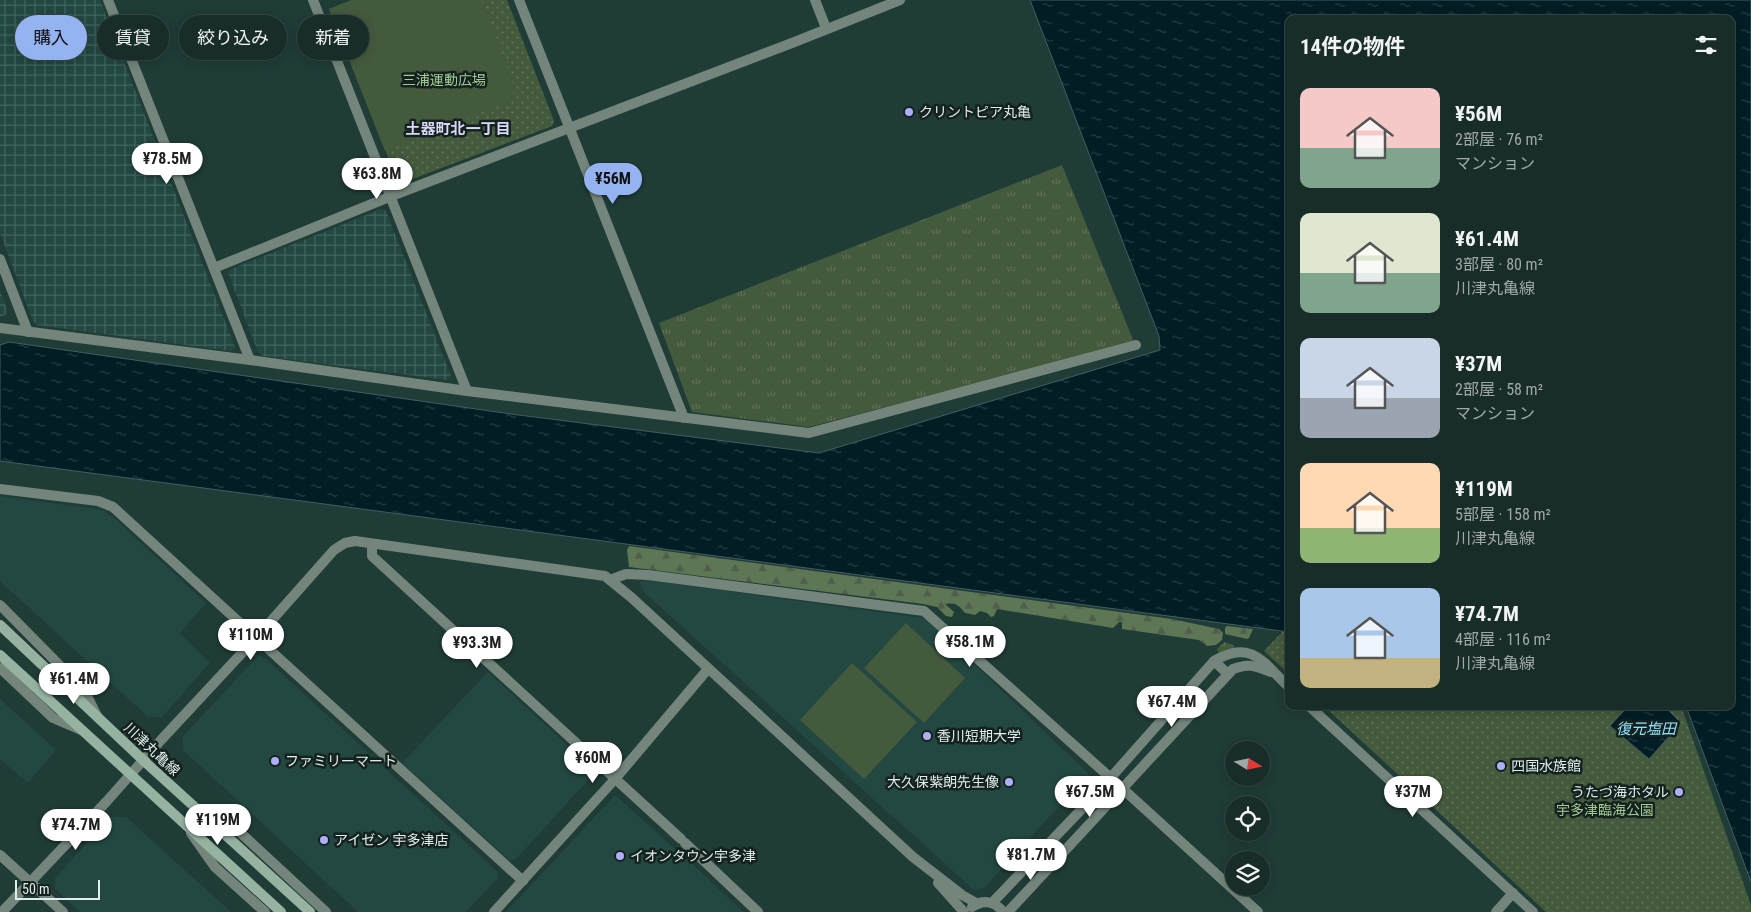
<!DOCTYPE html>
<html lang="ja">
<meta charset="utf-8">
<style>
body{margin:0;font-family:"Roboto Condensed","Noto Sans JP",sans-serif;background:#253935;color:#f1f3f6;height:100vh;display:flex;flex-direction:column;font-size:19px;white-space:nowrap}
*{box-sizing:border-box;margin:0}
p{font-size:16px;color:#9fa8a8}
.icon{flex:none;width:28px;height:28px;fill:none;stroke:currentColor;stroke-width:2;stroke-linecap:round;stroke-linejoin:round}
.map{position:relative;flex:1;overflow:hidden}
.drawer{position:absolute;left:1285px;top:15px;width:450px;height:695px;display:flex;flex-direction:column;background:#182d29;border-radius:10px;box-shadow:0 2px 12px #0003,0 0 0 1px #364946}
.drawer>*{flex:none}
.top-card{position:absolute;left:15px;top:15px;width:475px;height:45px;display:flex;gap:10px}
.needle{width:32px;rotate:100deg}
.fabs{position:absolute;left:1225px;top:741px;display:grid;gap:10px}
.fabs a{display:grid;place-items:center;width:45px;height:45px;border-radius:50%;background:#182d29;box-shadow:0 2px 12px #0003,0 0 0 1px #364946;font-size:25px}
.scale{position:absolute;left:15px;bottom:12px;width:85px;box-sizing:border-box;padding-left:5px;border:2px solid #deeeeb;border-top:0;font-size:14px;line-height:18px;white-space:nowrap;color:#deeeeb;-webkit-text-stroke:4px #14211e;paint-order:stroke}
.price{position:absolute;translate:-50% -42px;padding:0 11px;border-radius:18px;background:#fff;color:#222;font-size:16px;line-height:32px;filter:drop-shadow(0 1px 2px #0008)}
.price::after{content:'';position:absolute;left:50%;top:30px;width:15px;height:11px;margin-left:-8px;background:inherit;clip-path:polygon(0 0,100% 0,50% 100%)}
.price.active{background:#95b2f1;color:#111}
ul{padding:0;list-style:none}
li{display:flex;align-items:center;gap:15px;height:125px;padding:0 15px}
li span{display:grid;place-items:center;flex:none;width:140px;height:100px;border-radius:10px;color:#555}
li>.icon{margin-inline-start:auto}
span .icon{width:60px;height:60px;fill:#fffc;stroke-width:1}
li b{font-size:21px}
h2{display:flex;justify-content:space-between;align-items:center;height:60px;padding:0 15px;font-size:21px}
.pill{padding:0 18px;border-radius:22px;background:#182d29;box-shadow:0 2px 12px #0003,0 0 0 1px #364946;font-size:18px;line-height:45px}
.pill.active{background:#95b2f1;color:#111}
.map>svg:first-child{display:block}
.built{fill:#224841}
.industrial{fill:url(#industrial-grid)}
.grass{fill:url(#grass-tufts)}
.forest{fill:url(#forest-firs)}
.park{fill:url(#park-dots)}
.garden{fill:#445a3d}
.water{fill:url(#water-ripples);stroke:#455c60}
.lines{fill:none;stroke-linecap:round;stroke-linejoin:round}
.minor{stroke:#74867b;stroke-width:10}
.tertiary{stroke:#74867b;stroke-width:10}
.secondary{stroke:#96b3a2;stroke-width:10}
.poi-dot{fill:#afaefa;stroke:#14211e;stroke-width:2}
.labels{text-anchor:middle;stroke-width:5;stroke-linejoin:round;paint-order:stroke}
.park-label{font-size:14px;fill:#a2cc94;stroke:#14211e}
.poi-label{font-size:14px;fill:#deeeeb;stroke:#14211e;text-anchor:start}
.street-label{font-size:14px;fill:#deeeeb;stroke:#14211e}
.neighbourhood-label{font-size:15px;font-weight:bold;fill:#d8d8f6;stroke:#14211e}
.water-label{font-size:15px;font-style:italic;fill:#8fe1fd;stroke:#14211e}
</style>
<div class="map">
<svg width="1751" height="912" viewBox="0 0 1751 912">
<defs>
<pattern id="industrial-grid" width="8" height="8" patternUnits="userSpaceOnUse" patternTransform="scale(1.25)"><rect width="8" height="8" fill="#224841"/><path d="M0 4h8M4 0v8" fill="none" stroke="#42635d"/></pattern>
<pattern id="grass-tufts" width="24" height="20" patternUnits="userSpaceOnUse" patternTransform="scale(1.25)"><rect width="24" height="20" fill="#445a3d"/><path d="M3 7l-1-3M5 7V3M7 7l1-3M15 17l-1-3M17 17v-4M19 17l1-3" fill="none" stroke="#5f7259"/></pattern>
<pattern id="forest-firs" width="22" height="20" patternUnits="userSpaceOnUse" patternTransform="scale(1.25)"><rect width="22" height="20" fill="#5d7654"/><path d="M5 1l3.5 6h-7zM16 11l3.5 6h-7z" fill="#505e4d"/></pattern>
<pattern id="park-dots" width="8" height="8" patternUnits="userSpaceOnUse" patternTransform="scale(1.25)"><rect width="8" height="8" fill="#445a3d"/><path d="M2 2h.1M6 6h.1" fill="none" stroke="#5f7259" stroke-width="1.8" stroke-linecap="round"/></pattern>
<pattern id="water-ripples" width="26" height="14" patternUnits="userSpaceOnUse" patternTransform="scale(1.25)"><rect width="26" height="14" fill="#031d25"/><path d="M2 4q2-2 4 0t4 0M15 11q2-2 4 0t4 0" fill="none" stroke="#273e45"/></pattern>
</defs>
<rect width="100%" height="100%" fill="#203c37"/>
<!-- built -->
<g class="built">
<path d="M0 496 103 510 114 518 206 603 180 633 210 663 162 717H148L0 581Z"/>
<path d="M646 580 923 618 929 621 1089 774 984 888 977 890 973 889 646 594 641 587 640 582Z"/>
<path d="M258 656 265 658 498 872V878L466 912H358L183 750V736Z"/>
<path d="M488 672 593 769V775L515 860H509L402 763Z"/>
<path d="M0 699 56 750 28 783 0 759Z"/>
<path d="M615 795 692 864 743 912H506Z"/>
<path d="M111 817H126L231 912H80L55 889V878Z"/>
</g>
<!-- industrial -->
<g class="industrial">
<path d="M0 0H100L235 347 231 351 37 325 33 321 0 233Z"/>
<path d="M381 209 386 211 451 376 447 380 263 356 258 352 228 273 231 269Z"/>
<path d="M0 290 7 310V314L0 317Z"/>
</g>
<!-- grass -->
<g class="grass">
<path d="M1062 165 1134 342 809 427 692 412 659 323Z"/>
<path d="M1224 642 1234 645V649L1219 654 1217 649Z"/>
</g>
<!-- forest -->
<g class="forest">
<path d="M629 546 1172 619 1219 629 1223 633 1222 640 1216 645 1207 646 1199 640 1122 629V622H1119L1113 628 997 609 994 616 991 617 987 613 980 611 975 615 965 613C959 605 955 602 945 604L954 612 952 617 946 616 937 607 923 604 629 567 627 550Z"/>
<path d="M1227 626 1253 629 1249 638 1247 639 1225 634V628Z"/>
</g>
<!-- park -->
<g class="park">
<path d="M352 0H507L554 121 552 126 402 183 398 182 329 9Z"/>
<path d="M1283 631 1289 632V674L1264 651Z"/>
<path d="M1324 706H1681L1751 905V912H1546Z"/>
</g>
<!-- garden -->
<g class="garden">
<path d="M352 0H482L515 88 509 101 385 151 329 9Z"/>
<path d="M906 623 965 678 924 723 864 668Z"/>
<path d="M852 663 917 722 864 779 800 720Z"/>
</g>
<!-- water -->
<g class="water">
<path d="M1030 0H1751V882L1686 706H1731V19H1289V632L0 461V345L9 342 511 414 819 453 1160 350 1159 336Z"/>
<path d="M1628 706H1664L1681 723 1649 759 1610 726Z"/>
</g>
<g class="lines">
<!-- minor -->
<g class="minor">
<path d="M0 328 250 360 467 391 809 433 1136 345"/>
<path d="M0 605 84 690 97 716"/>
<path d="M1214 661 1228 674"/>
<path d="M0 668 53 718 81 730"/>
<path d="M198 809 230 823 326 912"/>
<path d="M191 833 215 867 265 912"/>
</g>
<!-- tertiary -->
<g class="tertiary">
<path d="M108 0 250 360"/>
<path d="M313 0 467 391"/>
<path d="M519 0 684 418"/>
<path d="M815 0 826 28"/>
<path d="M0 259 28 332"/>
<path d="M214 268 394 195 792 43 900 0"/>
<path d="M0 489 98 501 113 507 523 881"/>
<path d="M372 544V556L681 839"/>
<path d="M610 580 626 574 648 575 924 611 1123 789 1258 912"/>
<path d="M1309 706 1533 912"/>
<path d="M685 843 758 912"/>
<path d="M0 855 63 912"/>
<path d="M938 883 964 912"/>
<path d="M992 903 1098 792 1214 661C1252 638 1264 664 1289 687"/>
<path d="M972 907C983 899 995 901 1003 912"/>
<path d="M2 912 107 801 162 739 256 638 334 550 345 543 355 541 605 576 632 598 913 857 962 895 978 904"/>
<path d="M494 912 615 779 708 669"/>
<path d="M1008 912 1233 669C1249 663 1255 666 1271 672"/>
<path d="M1496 912 1513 893"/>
</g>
<!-- secondary -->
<g class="secondary">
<path d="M0 625 143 760 310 912"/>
<path d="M0 655 281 912"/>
</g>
</g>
<!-- markers -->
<g class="poi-dot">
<circle cx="909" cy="112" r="5"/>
<circle cx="927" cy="736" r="5"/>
<circle cx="275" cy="761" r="5"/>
<circle cx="1501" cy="766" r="5"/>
<circle cx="1009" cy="782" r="5"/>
<circle cx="1679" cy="792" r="5"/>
<circle cx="324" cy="840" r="5"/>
<circle cx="620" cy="856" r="5"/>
</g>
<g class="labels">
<!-- park labels -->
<g class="park-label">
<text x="444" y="85">三浦運動広場</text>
<text x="1605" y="815">宇多津臨海公園</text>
</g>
<!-- poi labels -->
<g class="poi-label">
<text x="919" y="117">クリントピア丸亀</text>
<text x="937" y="741">香川短期大学</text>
<text x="285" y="766">ファミリーマート</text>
<text x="1511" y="771">四国水族館</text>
<text x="999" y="787" text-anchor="end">大久保紫朗先生像</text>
<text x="1669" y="797" text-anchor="end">うたづ海ホタル</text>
<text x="334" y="845">アイゼン 宇多津店</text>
<text x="630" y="861">イオンタウン宇多津</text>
</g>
<!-- street labels -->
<g class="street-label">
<text transform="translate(152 749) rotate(43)" y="5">川津丸亀線</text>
</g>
<!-- neighbourhood labels -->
<g class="neighbourhood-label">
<text x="458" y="134">土器町北一丁目</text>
</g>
<!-- water labels -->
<g class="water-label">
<text x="1646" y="734">復元塩田</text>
</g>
</g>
</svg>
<div class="fabs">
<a><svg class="needle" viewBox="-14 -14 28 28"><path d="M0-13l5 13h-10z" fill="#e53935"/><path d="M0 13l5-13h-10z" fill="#9fa8a8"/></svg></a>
<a><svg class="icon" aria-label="locate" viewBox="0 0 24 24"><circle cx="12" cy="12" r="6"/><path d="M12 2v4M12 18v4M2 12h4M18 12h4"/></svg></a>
<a><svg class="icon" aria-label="layers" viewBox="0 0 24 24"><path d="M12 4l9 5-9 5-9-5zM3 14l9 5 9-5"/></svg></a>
</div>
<div class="scale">50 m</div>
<b class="price" style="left:167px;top:185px">¥78.5M</b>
<b class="price" style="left:377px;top:200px">¥63.8M</b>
<b class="price active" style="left:613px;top:205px">¥56M</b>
<b class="price" style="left:251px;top:661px">¥110M</b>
<b class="price" style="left:970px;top:668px">¥58.1M</b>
<b class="price" style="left:477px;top:669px">¥93.3M</b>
<b class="price" style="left:74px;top:705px">¥61.4M</b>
<b class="price" style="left:1172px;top:728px">¥67.4M</b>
<b class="price" style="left:593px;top:784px">¥60M</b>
<b class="price" style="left:1090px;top:818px">¥67.5M</b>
<b class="price" style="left:1413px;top:818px">¥37M</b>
<b class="price" style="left:218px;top:846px">¥119M</b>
<b class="price" style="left:76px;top:851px">¥74.7M</b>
<b class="price" style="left:1031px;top:881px">¥81.7M</b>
<div class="top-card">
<a class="pill active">購入</a>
<a class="pill">賃貸</a>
<a class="pill">絞り込み</a>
<a class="pill">新着</a>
</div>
<section class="drawer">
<h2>14件の物件<svg class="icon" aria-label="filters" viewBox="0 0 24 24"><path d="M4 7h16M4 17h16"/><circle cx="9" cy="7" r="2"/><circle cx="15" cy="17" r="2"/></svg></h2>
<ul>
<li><span style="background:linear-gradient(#f6c9c9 60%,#7fa58c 0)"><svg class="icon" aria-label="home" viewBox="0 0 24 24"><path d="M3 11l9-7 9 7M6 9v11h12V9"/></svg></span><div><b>¥56M</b><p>2部屋 · 76 m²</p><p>マンション</p></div></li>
<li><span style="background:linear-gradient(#dfe7d0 60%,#7fa58c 0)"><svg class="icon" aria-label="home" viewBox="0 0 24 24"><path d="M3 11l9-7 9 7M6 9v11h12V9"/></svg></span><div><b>¥61.4M</b><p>3部屋 · 80 m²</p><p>川津丸亀線</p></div></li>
<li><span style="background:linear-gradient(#c9d6e8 60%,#9aa5b1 0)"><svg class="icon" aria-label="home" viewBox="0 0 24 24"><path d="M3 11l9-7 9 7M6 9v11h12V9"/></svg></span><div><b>¥37M</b><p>2部屋 · 58 m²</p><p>マンション</p></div></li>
<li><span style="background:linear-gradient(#ffd9b3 65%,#8fb573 0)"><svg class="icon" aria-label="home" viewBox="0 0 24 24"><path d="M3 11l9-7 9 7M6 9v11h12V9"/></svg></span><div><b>¥119M</b><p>5部屋 · 158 m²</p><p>川津丸亀線</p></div></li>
<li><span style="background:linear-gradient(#a9c7e8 70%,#c2b280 0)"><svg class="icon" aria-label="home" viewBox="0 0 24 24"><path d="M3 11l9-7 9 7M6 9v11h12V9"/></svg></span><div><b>¥74.7M</b><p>4部屋 · 116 m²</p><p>川津丸亀線</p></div></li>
</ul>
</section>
</div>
